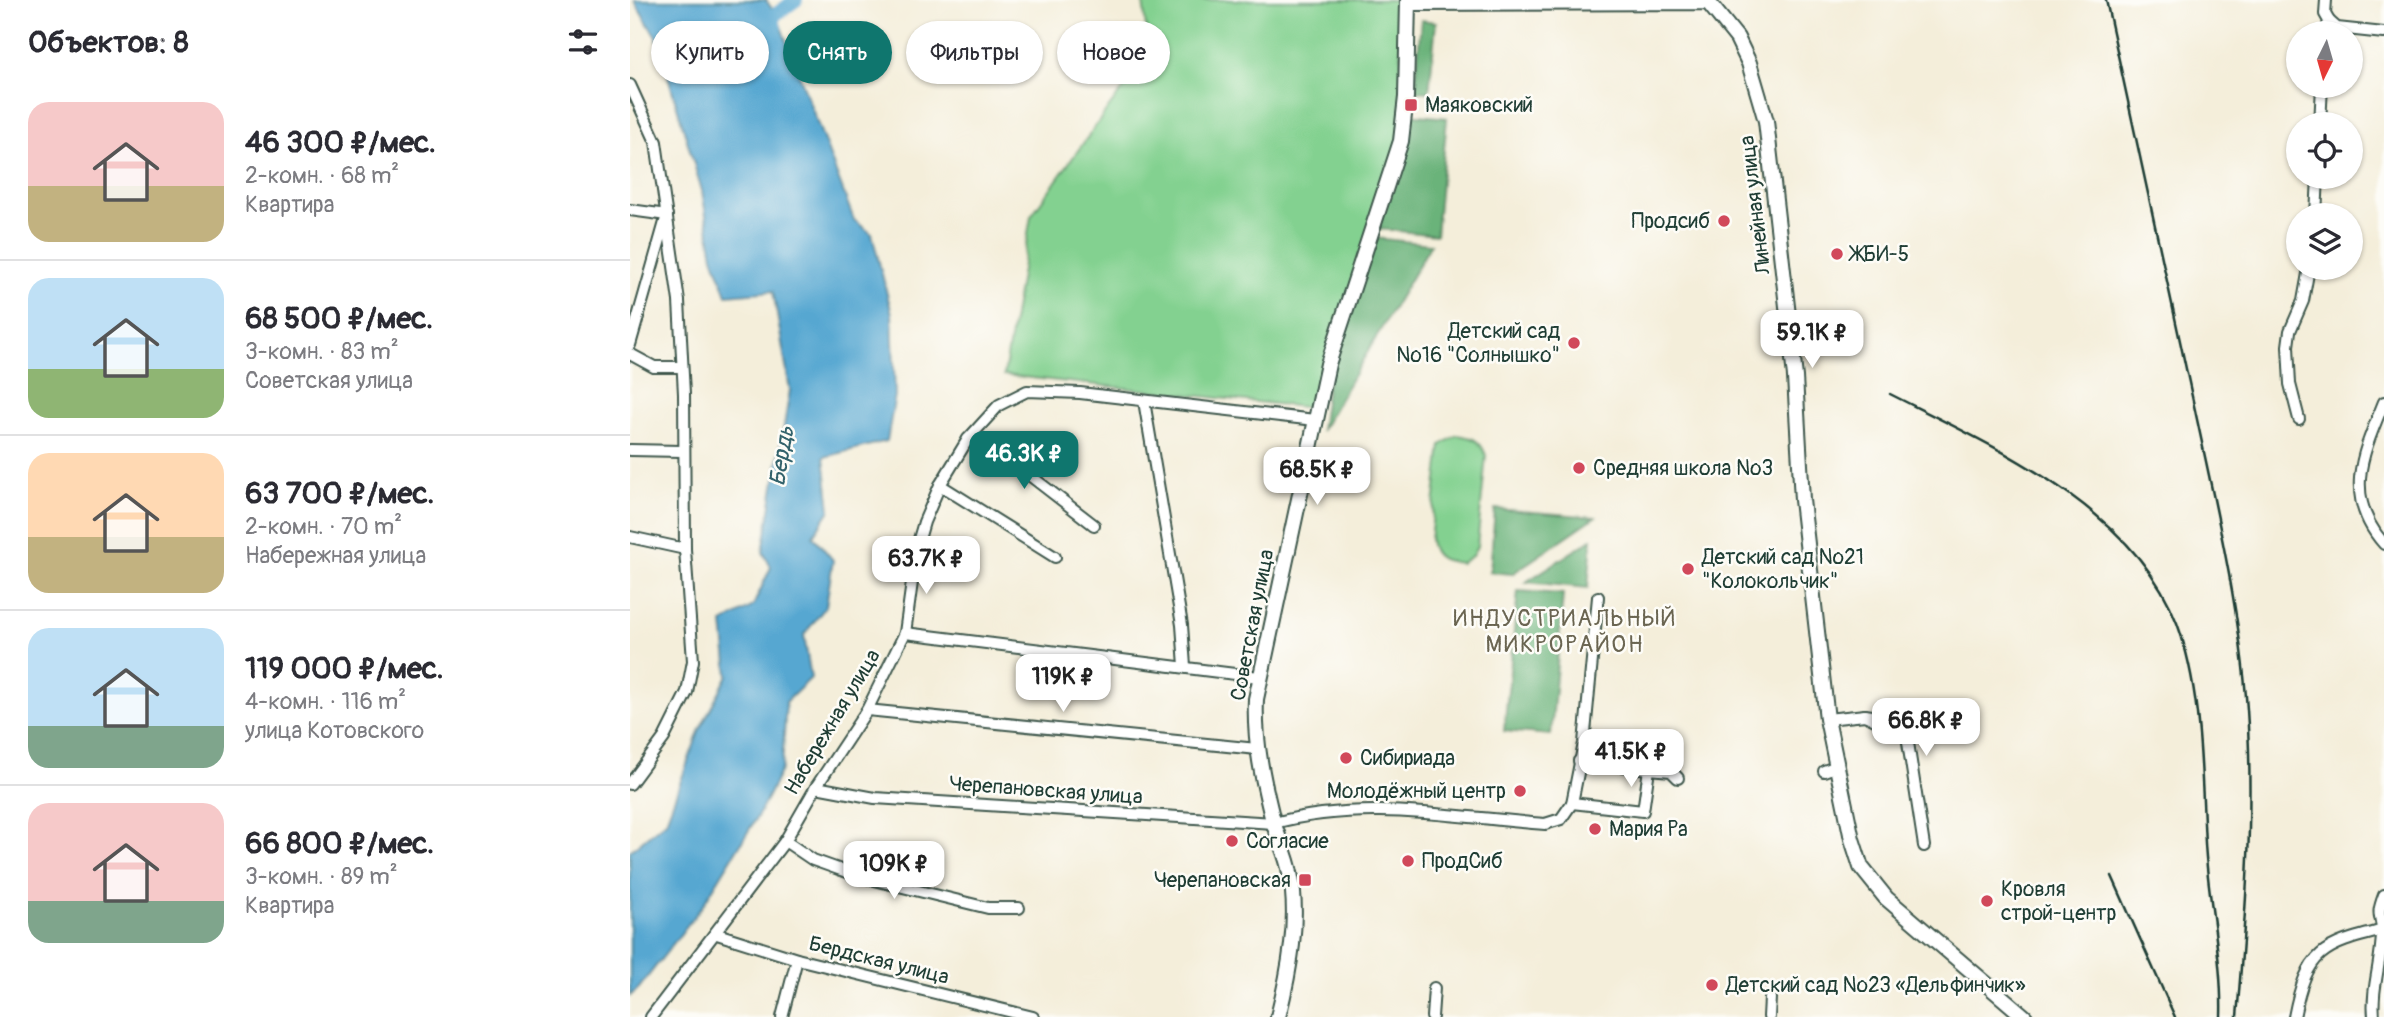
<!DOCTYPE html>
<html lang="ru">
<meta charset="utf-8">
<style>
body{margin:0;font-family:Pangolin,sans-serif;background:#f7f7f7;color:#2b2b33;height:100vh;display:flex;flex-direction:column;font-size:26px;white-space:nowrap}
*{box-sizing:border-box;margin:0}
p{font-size:23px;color:#7c7c81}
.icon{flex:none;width:38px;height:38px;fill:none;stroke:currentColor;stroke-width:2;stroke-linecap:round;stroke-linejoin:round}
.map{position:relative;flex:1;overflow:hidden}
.side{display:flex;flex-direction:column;background:#fff;width:630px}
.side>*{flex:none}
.hud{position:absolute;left:21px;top:21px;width:665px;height:63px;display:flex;gap:14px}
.needle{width:46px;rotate:185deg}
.fabs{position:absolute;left:1656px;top:21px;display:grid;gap:14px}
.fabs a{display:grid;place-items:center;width:77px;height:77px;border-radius:50%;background:#fff;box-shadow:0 2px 5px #0004;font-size:35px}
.price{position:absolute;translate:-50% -60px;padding:0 16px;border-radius:14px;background:#fff;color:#222;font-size:23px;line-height:46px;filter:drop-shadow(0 2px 4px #0008)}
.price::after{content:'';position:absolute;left:50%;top:42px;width:21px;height:16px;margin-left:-10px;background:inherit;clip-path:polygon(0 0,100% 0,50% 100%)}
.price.on{background:#0f766e;color:#fff}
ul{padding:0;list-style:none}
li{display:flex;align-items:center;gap:21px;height:175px;padding:0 28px}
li+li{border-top:2px solid #e1e1e2}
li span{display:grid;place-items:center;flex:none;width:196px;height:140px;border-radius:21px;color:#555}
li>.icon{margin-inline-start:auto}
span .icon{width:84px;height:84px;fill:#fffc;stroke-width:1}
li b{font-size:30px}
h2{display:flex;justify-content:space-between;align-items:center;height:84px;padding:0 28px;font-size:30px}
.pill{padding:0 24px;border-radius:32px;background:#fff;box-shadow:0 2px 5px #0004;font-size:24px;line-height:63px}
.pill.on{background:#0f766e;color:#fff}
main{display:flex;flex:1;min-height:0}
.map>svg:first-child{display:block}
.green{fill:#83d190;stroke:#518762;stroke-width:2}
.forest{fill:#6ab37a;stroke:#447857;stroke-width:2}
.water{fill:#56a7d1;stroke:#3a7282;stroke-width:2}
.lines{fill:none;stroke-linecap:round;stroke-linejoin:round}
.river{stroke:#56a7d1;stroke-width:14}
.minor-casing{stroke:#3f584d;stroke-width:14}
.major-casing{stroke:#3f584d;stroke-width:18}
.minor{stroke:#fff;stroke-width:10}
.major{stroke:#fff;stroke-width:14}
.rail{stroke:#1f3d34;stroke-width:2.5}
.poi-dot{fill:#d1495b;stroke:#fdfcf7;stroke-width:2.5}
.labels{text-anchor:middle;stroke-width:5;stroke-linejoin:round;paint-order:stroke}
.poi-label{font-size:21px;fill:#1f3d34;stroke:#fdfcf7;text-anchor:start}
.street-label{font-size:21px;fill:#1f3d34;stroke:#fdfcf7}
.water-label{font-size:23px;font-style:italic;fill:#32626b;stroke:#fdfcf7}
.neighbourhood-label{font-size:23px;letter-spacing:2px;fill:#6a6551;stroke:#fdfcf7}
</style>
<main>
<section class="side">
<h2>Объектов: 8<svg class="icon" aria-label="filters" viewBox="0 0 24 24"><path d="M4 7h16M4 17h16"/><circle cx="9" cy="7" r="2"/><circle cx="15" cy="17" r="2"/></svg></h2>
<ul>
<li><span style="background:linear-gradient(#f6c9c9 60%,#c2b280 0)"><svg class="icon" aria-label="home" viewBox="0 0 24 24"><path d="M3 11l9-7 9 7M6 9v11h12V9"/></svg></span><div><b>46 300 ₽/мес.</b><p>2-комн. · 68 m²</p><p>Квартира</p></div></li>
<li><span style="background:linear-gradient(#bfe0f5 65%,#8fb573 0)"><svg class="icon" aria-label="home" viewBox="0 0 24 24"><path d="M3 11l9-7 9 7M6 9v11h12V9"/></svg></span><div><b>68 500 ₽/мес.</b><p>3-комн. · 83 m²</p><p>Советская улица</p></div></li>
<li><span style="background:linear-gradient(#ffd9b3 60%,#c2b280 0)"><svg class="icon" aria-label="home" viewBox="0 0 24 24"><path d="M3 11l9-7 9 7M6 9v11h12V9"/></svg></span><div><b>63 700 ₽/мес.</b><p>2-комн. · 70 m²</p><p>Набережная улица</p></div></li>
<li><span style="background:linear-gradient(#bfe0f5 70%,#7fa58c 0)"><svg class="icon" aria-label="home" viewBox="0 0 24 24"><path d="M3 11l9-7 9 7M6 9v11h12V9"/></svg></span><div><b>119 000 ₽/мес.</b><p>4-комн. · 116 m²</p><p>улица Котовского</p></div></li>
<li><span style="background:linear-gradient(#f6c9c9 70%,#7fa58c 0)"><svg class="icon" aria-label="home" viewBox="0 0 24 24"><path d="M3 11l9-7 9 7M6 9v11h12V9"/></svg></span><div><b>66 800 ₽/мес.</b><p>3-комн. · 89 m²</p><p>Квартира</p></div></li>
</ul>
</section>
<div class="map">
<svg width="1754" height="1017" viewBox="0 0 1754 1017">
<rect width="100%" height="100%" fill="#fdfcf7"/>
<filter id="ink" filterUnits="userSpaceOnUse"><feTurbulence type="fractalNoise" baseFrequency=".0143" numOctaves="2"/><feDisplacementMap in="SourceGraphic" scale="14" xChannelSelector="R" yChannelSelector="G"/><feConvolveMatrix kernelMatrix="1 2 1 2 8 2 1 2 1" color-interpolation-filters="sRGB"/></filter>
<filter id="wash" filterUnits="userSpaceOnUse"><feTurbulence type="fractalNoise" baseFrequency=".00686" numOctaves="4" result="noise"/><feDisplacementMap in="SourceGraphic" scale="28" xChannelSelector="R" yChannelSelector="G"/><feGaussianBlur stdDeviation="1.57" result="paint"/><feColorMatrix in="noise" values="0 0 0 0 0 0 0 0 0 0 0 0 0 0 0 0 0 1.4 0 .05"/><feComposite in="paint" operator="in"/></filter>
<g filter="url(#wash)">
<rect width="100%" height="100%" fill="#f4eeda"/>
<!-- green -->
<g class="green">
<path d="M513 0H772L770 138 683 408 374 375 401 216 482 103 519 58Z"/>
<path d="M827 435C843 437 850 440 856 455L847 547 842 556 831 563C814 561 803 559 800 540L811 445Z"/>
</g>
<!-- forest -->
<g class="forest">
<path d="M791 20 806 22 799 92 785 91Z"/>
<path d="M779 114 817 118 806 235 748 229Z"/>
<path d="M744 238 801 244 691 431 697 386Z"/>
<path d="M865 509 965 517 882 574 860 572Z"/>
<path d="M962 539 958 588 896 582Z"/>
<path d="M888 591 933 594 921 735 874 731Z"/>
</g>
<!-- water -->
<path class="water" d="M4 0H136L147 16 224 220 242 234 262 314 265 395 257 441 194 457 200 510 183 536 203 560 196 606 174 635 181 678 156 702 152 768 130 812 73 905 9 988 0 996V851L36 821 70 729 98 675 93 623 123 606 141 567 133 552 160 390 143 291 97 295 83 257 72 191 27 39Z"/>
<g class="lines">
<!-- river -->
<path class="river" d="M145 28 142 17 166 0"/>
</g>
</g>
<g filter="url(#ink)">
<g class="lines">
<defs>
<g id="minor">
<path d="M1696 0 1695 14 1699 21 1696 33"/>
<path d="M1699 21 1707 28 1754 33"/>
<path d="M0 85 26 142 49 301 54 394 55 549 63 661 57 692 34 738 0 784"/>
<path d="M1690 124 1692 86"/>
<path d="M0 210 37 215 0 345"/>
<path d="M1686 215 1688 177"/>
<path d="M0 354 24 367H52"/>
<path d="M514 401 552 625 555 666"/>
<path d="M1754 402C1733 453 1712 496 1754 544"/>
<path d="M1669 419 1660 384 1658 346 1660 331 1673 301 1679 268"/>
<path d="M338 439 398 474 464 525"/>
<path d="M0 450 52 451"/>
<path d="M310 485 425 557"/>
<path d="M0 537 55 549"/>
<path d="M275 633 629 677"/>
<path d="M237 710 627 749"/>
<path d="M1235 715 1277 736 1294 846"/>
<path d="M1197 719 1235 715 1287 722"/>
<path d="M1019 769 1041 771 1048 778"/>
<path d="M1194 771 1207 766"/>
<path d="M186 787 245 798 644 823C734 799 823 817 915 824L931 819 942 803 954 743 968 597"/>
<path d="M942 803 1013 811 1019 769 949 761"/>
<path d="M155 841 183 860 228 876 358 908H389"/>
<path d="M87 934 167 959 403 1017"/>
<path d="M21 1017 155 841 186 787 237 710 275 633 287 546 294 522 310 485 338 439 369 405 397 391 450 393 685 420"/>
<path d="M152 1017 167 959"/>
<path d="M802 1017 804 988"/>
<path d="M1139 1017 1140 998"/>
<path d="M1664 1017C1677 951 1692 945 1754 930"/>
<path d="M1744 1017C1741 988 1752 961 1752 932 1752 912 1745 919 1754 895"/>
</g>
<g id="major">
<path d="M779 3 1078 2 1107 38 1119 63 1136 121 1165 377 1172 500 1197 719 1222 839 1231 867 1256 898 1395 1017"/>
<path d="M648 1017C659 973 670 918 660 873 657 855 648 839 643 821 633 781 624 741 626 699L698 364 771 141 776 97 778 0"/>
</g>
</defs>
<!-- minor casing -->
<use href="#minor" class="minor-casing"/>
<!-- major casing -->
<use href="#major" class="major-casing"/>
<!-- minor -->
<use href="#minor" class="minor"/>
<!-- major -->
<use href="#major" class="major"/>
<!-- rail -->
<g class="rail">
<path d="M1476 0C1506 141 1538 283 1568 424 1589 523 1613 625 1618 726 1623 824 1615 920 1607 1017"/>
<path d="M1260 394C1363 446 1504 508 1547 623 1572 691 1571 772 1575 843 1578 901 1593 959 1591 1017"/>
<path d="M1482 876 1545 1017"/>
</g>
</g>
</g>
<!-- markers -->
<g class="poi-dot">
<rect x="774" y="98" width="14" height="14" rx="3.5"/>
<circle cx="1094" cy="221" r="7"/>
<circle cx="1207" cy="254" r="7"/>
<circle cx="944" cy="343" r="7"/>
<circle cx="949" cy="468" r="7"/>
<circle cx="1058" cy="569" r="7"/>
<circle cx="716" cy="758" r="7"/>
<circle cx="890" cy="791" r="7"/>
<circle cx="965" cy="829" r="7"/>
<circle cx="602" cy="841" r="7"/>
<circle cx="778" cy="861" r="7"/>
<rect x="668" y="873" width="14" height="14" rx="3.5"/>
<circle cx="1357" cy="901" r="7"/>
<circle cx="1082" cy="985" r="7"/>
</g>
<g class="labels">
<!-- poi labels -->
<g class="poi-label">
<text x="795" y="112">Маяковский</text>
<text x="1080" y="228" text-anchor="end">Продсиб</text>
<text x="1221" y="261">ЖБИ-5</text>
<text x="930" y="338" text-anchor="end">Детский сад<tspan x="930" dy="24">№16 "Солнышко"</tspan></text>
<text x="963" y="475">Средняя школа №3</text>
<text x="1072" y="564">Детский сад №21<tspan x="1072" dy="24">"Колокольчик"</tspan></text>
<text x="730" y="765">Сибириада</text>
<text x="876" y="798" text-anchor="end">Молодёжный центр</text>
<text x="979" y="836">Мария Ра</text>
<text x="616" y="848">Согласие</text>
<text x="792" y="868">ПродСиб</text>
<text x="661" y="887" text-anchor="end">Черепановская</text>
<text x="1371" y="896">Кровля<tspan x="1371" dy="24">строй-центр</tspan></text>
<text x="1096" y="992">Детский сад №23 «Дельфинчик»</text>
</g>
<!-- street labels -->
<g class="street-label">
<text transform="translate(1125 205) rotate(-97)" y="7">Линейная улица</text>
<text transform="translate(622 625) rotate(-79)" y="7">Советская улица</text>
<text transform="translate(202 722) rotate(-59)" y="7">Набережная улица</text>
<text transform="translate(416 790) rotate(4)" y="7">Черепановская улица</text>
<text transform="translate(249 960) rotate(14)" y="7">Бердская улица</text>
</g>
<!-- water labels -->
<g class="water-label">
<text transform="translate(151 456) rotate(-81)" y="8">Бердь</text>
</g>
<!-- neighbourhood labels -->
<g class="neighbourhood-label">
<text x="935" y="626">ИНДУСТРИАЛЬНЫЙ<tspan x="935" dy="26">МИКРОРАЙОН</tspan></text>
</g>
</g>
</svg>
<div class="fabs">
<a><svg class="needle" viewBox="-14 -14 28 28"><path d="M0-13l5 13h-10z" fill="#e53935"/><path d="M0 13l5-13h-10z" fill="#7c7c81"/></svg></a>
<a><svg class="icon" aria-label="locate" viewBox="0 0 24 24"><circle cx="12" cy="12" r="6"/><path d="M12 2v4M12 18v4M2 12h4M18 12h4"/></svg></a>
<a><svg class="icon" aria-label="layers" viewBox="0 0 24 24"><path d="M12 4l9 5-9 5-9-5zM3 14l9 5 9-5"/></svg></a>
</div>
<b class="price" style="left:1182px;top:370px">59.1K ₽</b>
<b class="price on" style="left:394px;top:491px">46.3K ₽</b>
<b class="price" style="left:687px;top:507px">68.5K ₽</b>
<b class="price" style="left:296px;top:596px">63.7K ₽</b>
<b class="price" style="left:433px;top:714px">119K ₽</b>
<b class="price" style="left:1296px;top:758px">66.8K ₽</b>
<b class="price" style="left:1001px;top:789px">41.5K ₽</b>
<b class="price" style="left:264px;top:901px">109K ₽</b>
<div class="hud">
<a class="pill">Купить</a>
<a class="pill on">Снять</a>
<a class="pill">Фильтры</a>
<a class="pill">Новое</a>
</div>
</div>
</main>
